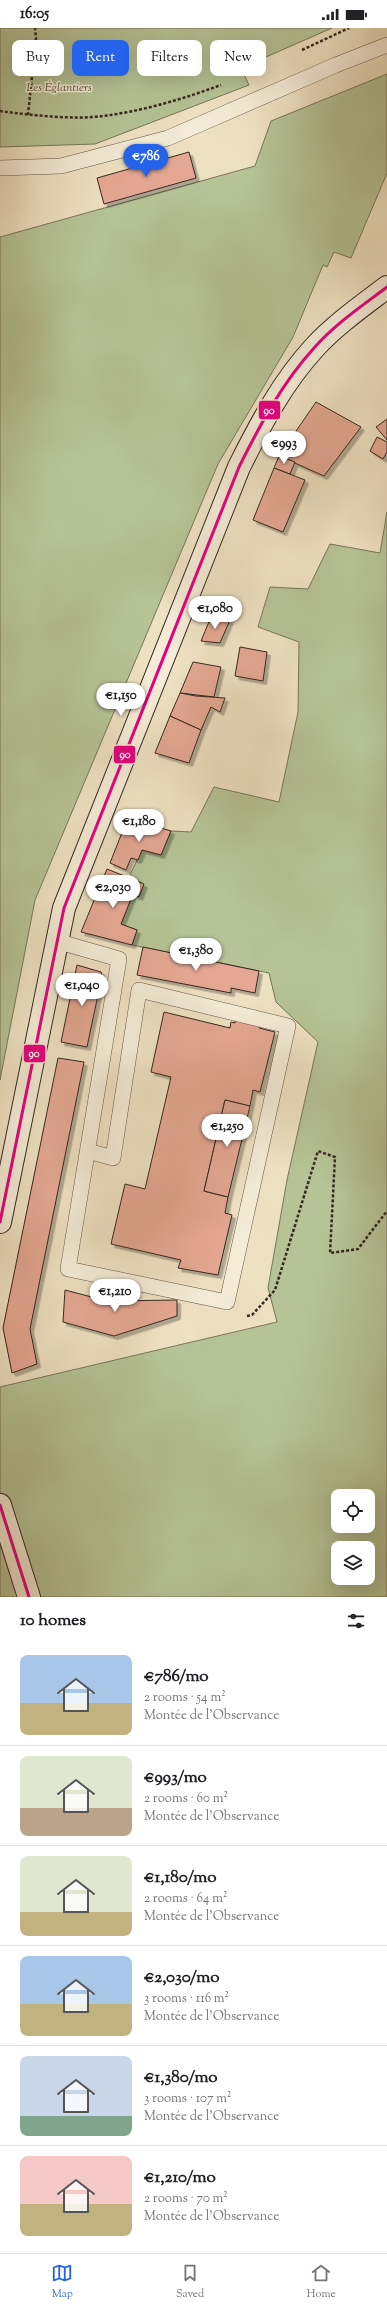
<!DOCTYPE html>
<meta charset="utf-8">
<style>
body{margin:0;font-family:"Sorts Mill Goudy",serif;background:#f6f6f6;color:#202124;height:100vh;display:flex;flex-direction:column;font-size:15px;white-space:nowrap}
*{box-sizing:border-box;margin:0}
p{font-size:13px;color:#757577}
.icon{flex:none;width:22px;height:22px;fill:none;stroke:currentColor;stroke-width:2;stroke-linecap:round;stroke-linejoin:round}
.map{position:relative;height:1569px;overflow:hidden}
.side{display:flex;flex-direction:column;background:#fff;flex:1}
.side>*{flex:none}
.guide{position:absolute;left:12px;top:12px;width:363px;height:36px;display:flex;gap:8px}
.tools{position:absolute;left:331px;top:1461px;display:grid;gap:8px}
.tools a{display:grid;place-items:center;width:44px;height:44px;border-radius:8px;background:#fff;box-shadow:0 4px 16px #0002;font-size:20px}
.price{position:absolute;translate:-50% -34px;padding:0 9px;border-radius:14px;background:#fff;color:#222;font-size:13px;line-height:26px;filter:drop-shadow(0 1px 2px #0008)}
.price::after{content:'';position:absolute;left:50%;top:24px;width:12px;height:9px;margin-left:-6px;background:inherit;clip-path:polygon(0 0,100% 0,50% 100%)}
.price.selected{background:#2563eb;color:#fff}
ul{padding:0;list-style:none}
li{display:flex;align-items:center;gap:12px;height:100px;padding:0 20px}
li+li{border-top:1px solid #e0e0e0}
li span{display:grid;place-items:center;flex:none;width:112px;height:80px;border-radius:8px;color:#555}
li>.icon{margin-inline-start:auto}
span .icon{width:48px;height:48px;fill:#fffc;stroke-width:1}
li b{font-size:17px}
h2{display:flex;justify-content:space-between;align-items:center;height:48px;padding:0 20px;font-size:17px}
.chip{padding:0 14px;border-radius:8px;background:#fff;box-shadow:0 4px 16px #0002;font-size:14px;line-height:36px}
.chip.selected{background:#2563eb;color:#fff}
.status{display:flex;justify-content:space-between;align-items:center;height:28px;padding:0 20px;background:#fff;direction:ltr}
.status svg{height:11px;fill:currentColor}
.menu{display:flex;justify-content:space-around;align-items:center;height:56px;border-top:1px solid #e0e0e0;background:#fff;font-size:11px;color:#757577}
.menu a{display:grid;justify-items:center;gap:2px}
.menu .selected{color:#2563eb}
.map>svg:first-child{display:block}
.green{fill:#b5c396;stroke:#76755a;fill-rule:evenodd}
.building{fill:#e4a793;stroke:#36271f;filter:url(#shadow)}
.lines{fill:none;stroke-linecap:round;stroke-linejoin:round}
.lane-casing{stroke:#645648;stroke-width:16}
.secondary-casing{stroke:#36271f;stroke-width:24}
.path{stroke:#36271f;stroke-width:2.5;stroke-dasharray:3 2;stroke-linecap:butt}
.lane{stroke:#f4ecd7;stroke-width:15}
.secondary{stroke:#f4ecd7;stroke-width:22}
.bus-1-casing{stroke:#f4ecd7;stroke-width:6}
.bus-1{stroke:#e5007d;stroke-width:3}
.labels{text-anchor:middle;stroke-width:3;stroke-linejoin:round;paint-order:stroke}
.park-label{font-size:12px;font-style:italic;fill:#564e3d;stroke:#f4ecd7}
.line-badge{stroke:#f4ecd7;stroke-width:1.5}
.badge-label{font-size:11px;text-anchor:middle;font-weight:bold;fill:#fff}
</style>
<div class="status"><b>16:05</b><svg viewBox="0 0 49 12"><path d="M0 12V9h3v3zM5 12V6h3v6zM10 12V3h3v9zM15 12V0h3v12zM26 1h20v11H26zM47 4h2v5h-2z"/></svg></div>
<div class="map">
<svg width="387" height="1569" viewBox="0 0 387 1569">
<defs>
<filter id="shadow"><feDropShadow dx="3.5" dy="3.5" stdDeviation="0" flood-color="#0004"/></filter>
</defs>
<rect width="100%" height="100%" fill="#eee1c2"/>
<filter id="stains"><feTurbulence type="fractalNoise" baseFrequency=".005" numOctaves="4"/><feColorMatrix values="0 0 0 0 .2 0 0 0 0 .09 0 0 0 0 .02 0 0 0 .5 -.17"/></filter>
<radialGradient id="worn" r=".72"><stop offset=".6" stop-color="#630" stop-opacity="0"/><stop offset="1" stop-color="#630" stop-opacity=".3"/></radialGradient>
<!-- green -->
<g class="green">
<path d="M0 0H332L241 40 249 57 95 116 0 119Z"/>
<path d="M387 46V145L351 230 334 224 327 239 323 237 293 309 218 436 35 872 0 1052V209L255 138 271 93Z"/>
<path d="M387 484V1569H0V1359L277 1294 268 1260 287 1152 318 1014 276 974 269 945 132 917 137 902 121 896 133 866 139 869 143 856 130 847 142 822 161 827 171 803 191 804 214 759 279 774 298 684 299 614 258 599 270 559 308 561 330 516 380 525ZM338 1468H368V1498H338ZM338 1520H368V1550H338Z"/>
</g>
<!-- building -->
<g class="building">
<path d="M189 124 196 150 104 176 97 150Z"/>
<path d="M316 374 361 399 324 448 279 428Z"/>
<path d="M387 391V412L376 399Z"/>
<path d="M377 409 387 414V424L383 431 370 423Z"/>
<path d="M279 428 295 434 290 446 274 440Z"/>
<path d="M274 440 305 452 283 504 253 492Z"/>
<path d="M211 589 230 592 220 615 201 613Z"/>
<path d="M240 619 267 624 263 653 235 648Z"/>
<path d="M193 634 221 639 214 669 180 665Z"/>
<path d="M180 665 196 668 225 670 220 684 211 679 201 702 170 688Z"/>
<path d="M170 688 201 702 189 735 155 725Z"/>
<path d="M127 792 153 801 154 798 171 803 161 827 142 822 138 832 131 830 126 842 110 835Z"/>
<path d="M107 841 144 856 139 869 133 866 121 896 137 902 132 917 81 904Z"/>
<path d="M143 919 259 943 255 965 231 960V965L137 947Z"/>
<path d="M77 937 101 944 102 948 87 1019 61 1014Z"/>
<path d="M164 984 230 1000 231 994 235 995V992L260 997 259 1000 275 1004 260 1064 253 1062 250 1078 225 1072 204 1163 228 1169 225 1185 232 1187 218 1247 178 1240 181 1232 111 1216 125 1156 145 1161 171 1049 151 1044Z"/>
<path d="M58 1030 84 1034 30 1301 37 1336 12 1345 3 1300Z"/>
<path d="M225 1072 250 1078 228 1169 204 1163Z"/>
<path d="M65 1262 107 1273 177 1272V1288L114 1308 63 1294Z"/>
</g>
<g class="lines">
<defs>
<g id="lane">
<path d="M0 140 61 138 168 110 336 37 387 17"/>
<path d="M56 913 119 931 68 1241 227 1274 288 998 139 962 113 1130 88 1123"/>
</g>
<g id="secondary">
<path d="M0 1194 64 880 239 439C260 397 282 355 314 320 335 297 362 278 387 259"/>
<path d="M0 1477 29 1569"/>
</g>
</defs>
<!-- lane casing -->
<use href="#lane" class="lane-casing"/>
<!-- secondary casing -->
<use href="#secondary" class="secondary-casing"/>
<!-- path -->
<g class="path">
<path d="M302 22 349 0"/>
<path d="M0 83C29 87 74 92 103 88 143 83 183 71 221 57"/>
<path d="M28 87 36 10 35 0"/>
<path d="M247 1288 252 1287 275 1262 318 1123 335 1129 330 1225 358 1221 387 1183"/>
</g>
<!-- lane -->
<use href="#lane" class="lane"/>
<!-- secondary -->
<use href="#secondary" class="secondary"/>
<defs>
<g id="bus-1">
<path d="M0 1194 64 880 239 439C260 397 282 355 314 320 335 296 362 278 387 259"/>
<path d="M0 1477 29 1569"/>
</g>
</defs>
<!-- bus-1 casing -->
<use href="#bus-1" class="bus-1-casing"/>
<!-- bus-1 -->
<use href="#bus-1" class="bus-1"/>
</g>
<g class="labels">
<!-- park labels -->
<g class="park-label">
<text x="59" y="63">Les Églantiers</text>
</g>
</g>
<g class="line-badge">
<rect x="258" y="372" width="23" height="20" rx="4" fill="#e5007d"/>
<rect x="113" y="717" width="23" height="19" rx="4" fill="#e5007d"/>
<rect x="23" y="1016" width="23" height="19" rx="4" fill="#e5007d"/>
</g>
<g class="badge-label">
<text x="269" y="386">90</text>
<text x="125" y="730">90</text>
<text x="34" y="1029">90</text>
</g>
<rect width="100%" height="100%" filter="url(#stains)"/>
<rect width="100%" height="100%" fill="url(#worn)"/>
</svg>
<div class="tools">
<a><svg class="icon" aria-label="locate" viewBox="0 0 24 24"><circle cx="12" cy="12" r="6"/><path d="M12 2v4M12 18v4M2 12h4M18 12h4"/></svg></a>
<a><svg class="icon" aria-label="layers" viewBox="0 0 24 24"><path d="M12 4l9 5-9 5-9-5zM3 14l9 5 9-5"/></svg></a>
</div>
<b class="price selected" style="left:146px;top:150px">€786</b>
<b class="price" style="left:284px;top:437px">€993</b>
<b class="price" style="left:215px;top:602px">€1,080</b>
<b class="price" style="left:121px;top:689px">€1,150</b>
<b class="price" style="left:139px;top:815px">€1,180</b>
<b class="price" style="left:113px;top:881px">€2,030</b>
<b class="price" style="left:196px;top:944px">€1,380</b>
<b class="price" style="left:82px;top:979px">€1,040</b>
<b class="price" style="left:227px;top:1120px">€1,250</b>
<b class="price" style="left:115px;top:1285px">€1,210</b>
<div class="guide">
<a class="chip">Buy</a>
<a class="chip selected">Rent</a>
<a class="chip">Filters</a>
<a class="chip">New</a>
</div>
</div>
<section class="side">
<h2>10 homes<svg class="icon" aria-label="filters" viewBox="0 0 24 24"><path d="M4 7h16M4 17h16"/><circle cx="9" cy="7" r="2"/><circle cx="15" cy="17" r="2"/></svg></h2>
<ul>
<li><span style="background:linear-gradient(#a9c7e8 60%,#c2b280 0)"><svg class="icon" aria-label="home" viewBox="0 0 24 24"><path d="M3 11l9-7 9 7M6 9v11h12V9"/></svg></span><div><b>€786/mo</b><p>2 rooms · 54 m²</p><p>Montée de l'Observance</p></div></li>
<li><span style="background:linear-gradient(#dfe7d0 65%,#b9a48a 0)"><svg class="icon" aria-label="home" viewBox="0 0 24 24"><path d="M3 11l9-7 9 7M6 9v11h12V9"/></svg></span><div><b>€993/mo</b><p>2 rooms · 60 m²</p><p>Montée de l'Observance</p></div></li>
<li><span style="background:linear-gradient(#dfe7d0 70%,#c2b280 0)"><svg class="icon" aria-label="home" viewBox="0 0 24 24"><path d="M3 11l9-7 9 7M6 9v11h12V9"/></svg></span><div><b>€1,180/mo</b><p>2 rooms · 64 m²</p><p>Montée de l'Observance</p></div></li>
<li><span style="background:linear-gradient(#a9c7e8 60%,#c2b280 0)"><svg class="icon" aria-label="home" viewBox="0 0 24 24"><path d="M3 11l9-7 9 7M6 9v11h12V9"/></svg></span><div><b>€2,030/mo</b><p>3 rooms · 116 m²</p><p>Montée de l'Observance</p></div></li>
<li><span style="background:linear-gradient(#c9d6e8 75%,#7fa58c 0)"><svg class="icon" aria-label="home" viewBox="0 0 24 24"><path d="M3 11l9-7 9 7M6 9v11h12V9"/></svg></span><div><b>€1,380/mo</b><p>3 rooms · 107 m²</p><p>Montée de l'Observance</p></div></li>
<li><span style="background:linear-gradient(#f6c9c9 60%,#c2b280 0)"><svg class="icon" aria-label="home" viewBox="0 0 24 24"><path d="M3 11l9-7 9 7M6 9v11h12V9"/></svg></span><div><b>€1,210/mo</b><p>2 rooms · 70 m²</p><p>Montée de l'Observance</p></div></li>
</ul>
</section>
<nav class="menu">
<a class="selected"><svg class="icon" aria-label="map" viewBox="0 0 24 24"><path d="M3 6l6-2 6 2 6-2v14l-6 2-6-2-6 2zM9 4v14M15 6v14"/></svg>Map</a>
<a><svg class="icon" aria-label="saved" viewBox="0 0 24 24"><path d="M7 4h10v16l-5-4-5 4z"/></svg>Saved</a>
<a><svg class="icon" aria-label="home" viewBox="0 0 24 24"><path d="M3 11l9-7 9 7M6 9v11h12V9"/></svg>Home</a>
</nav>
